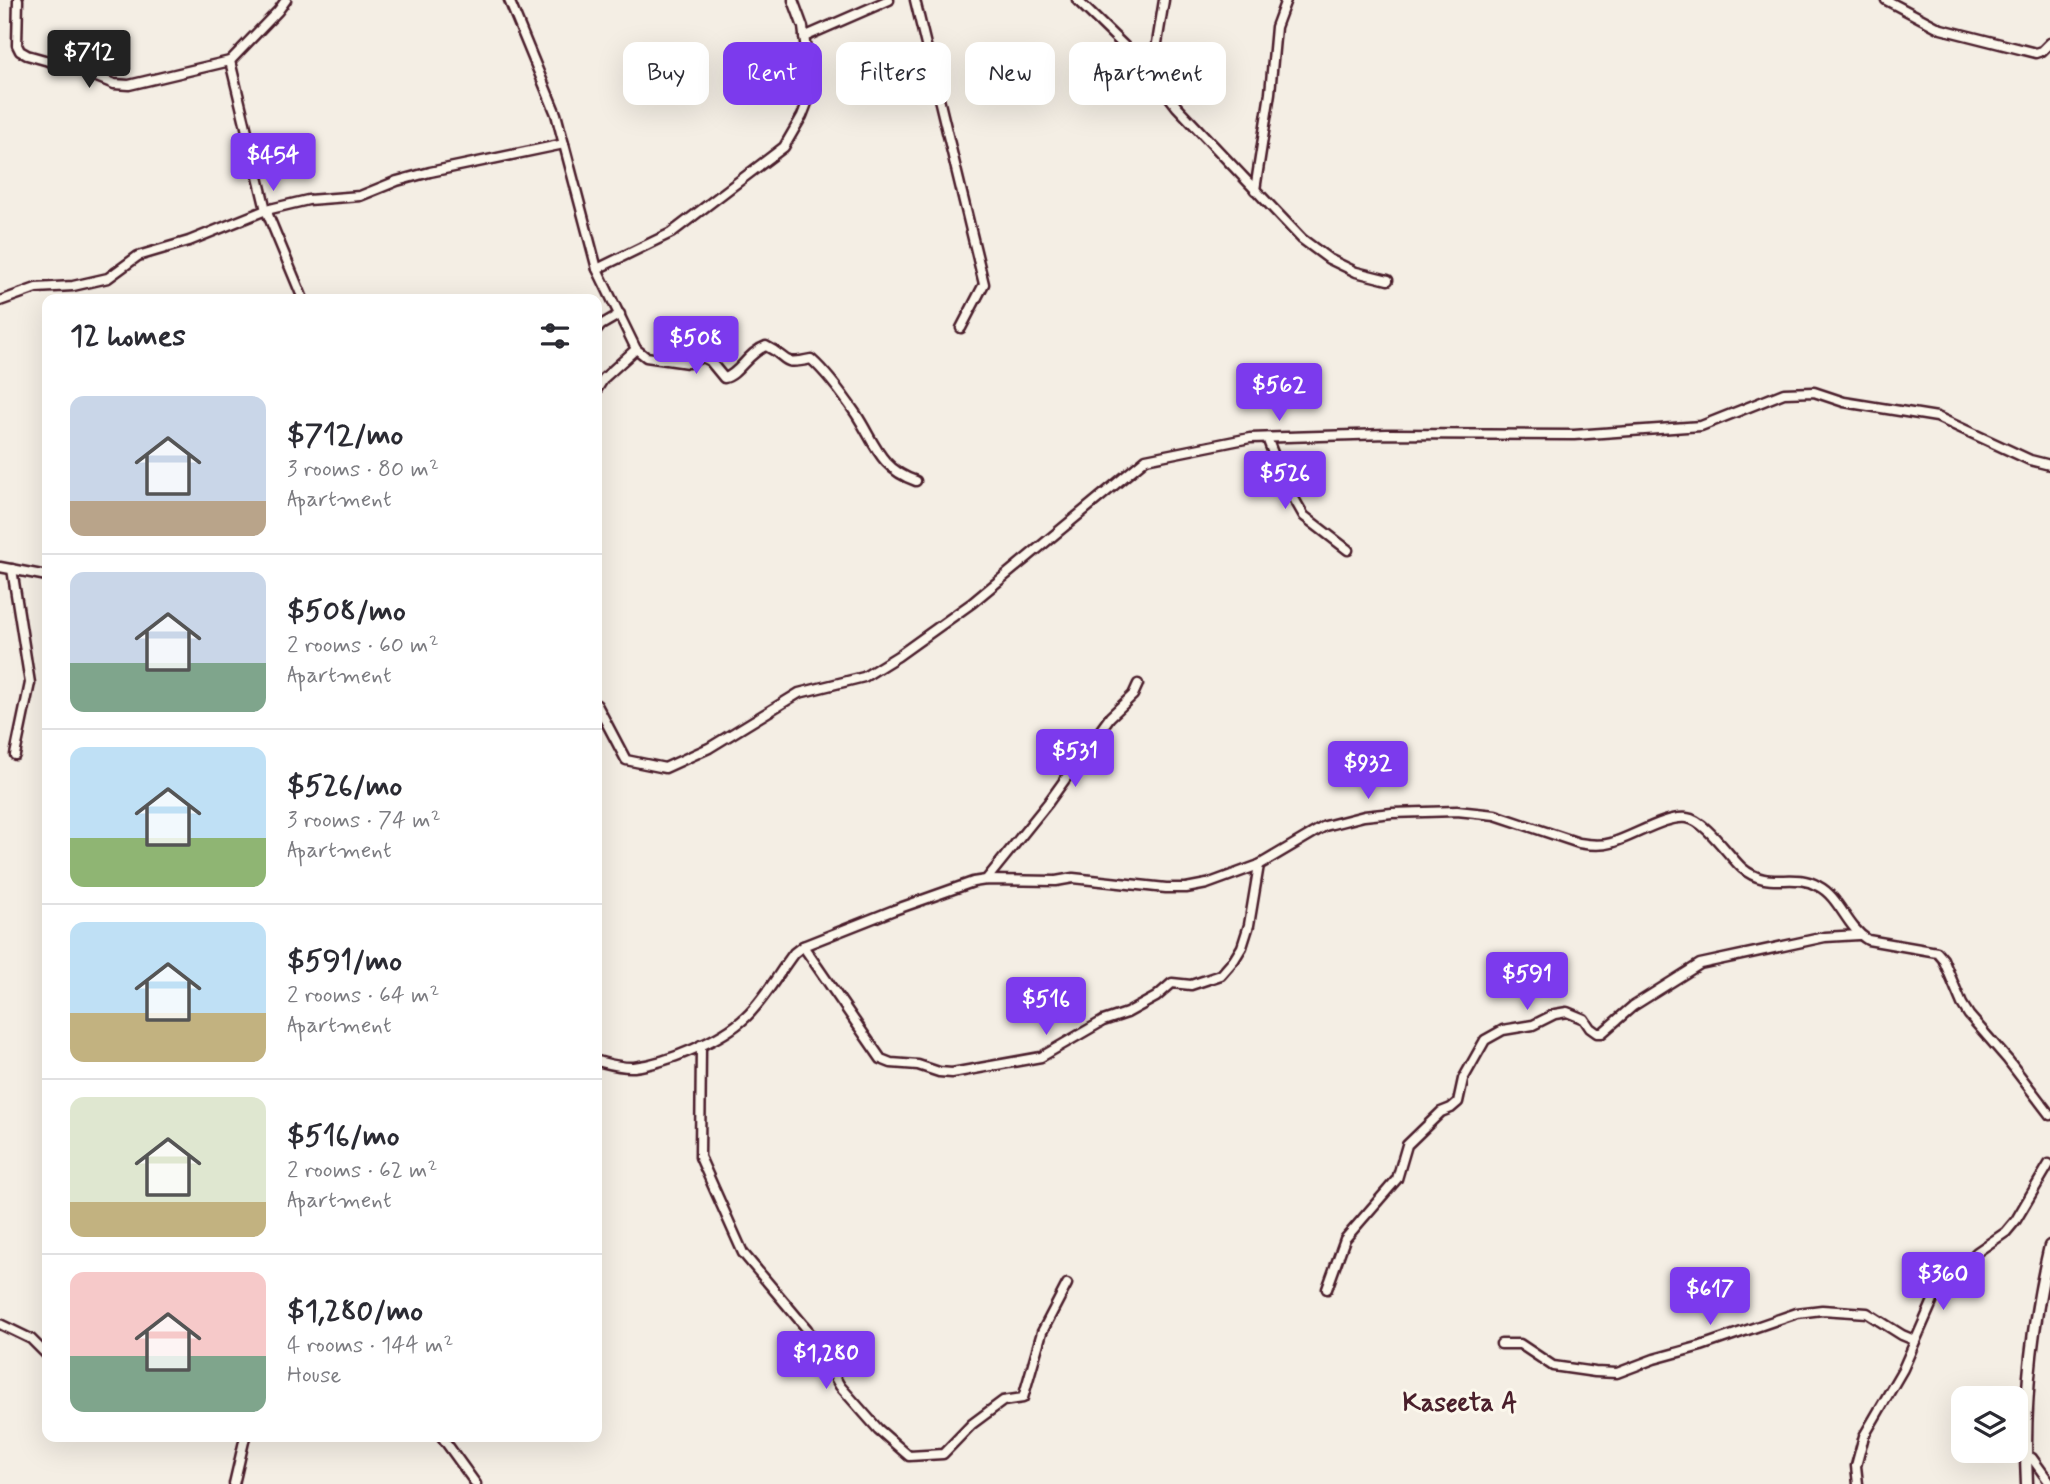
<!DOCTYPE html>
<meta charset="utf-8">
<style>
body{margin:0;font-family:Mynerve,sans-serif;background:#f2f2f3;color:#2b2b33;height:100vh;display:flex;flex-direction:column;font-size:26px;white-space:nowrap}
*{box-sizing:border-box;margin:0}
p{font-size:23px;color:#7c7c81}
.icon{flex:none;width:38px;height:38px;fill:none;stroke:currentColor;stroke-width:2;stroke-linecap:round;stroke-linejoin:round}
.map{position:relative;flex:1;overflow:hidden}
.details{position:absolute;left:42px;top:294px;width:560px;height:1148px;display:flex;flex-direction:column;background:#fff;border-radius:14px;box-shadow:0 7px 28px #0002}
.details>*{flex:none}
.guide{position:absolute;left:623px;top:42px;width:665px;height:63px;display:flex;gap:14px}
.controls{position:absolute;left:1951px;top:1386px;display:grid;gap:14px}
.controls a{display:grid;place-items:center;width:77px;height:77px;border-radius:14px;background:#fff;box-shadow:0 7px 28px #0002;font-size:35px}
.price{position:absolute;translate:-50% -60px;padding:0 16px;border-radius:7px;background:#7c3aed;color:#fff;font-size:23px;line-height:46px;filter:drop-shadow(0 2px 4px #0008)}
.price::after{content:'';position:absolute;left:50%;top:42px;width:21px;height:16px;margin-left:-10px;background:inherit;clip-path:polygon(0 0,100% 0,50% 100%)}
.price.on{background:#222;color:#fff}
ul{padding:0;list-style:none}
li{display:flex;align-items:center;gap:21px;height:175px;padding:0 28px}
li+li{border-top:2px solid #e1e1e2}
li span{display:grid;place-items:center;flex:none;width:196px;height:140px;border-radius:14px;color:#555}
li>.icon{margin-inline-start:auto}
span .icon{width:84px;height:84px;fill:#fffc;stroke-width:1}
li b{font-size:30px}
h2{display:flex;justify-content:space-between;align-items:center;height:84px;padding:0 28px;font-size:30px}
.pill{padding:0 24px;border-radius:14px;background:#fff;box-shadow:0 7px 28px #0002;font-size:24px;line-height:63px}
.pill.on{background:#7c3aed;color:#fff}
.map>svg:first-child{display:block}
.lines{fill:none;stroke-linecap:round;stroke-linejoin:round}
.minor-casing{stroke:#4a1f2b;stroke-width:13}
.tertiary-casing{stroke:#4a1f2b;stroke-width:15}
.minor{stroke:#fbf7ec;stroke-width:8}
.tertiary{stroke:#fbf7ec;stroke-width:10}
.labels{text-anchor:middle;stroke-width:6;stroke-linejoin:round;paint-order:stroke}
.quarter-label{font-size:26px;font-weight:bold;fill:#4a1f2b;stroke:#fbf7ec}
</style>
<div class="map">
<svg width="2050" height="1484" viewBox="0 0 2050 1484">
<rect width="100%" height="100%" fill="#f4eee4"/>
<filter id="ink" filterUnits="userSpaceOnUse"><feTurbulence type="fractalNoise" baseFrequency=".0143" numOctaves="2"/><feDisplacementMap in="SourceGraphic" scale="14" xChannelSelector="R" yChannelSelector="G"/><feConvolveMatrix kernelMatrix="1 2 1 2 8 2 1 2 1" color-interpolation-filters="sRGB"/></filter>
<g filter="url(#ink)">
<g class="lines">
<defs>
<g id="minor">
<path d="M18 0 17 45 20 51 27 55 77 69 114 84 129 85 230 61 278 11 286 0"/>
<path d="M509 0 556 114 597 269 636 349 646 357 688 363 702 357 710 361 724 378C738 376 748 352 766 346 791 358 779 366 811 359 828 374 843 395 856 414 875 443 880 469 916 481"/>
<path d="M915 0 984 284 961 328"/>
<path d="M1077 0 1147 68 1177 107 1302 239 1329 259 1356 272 1388 280"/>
<path d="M1886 0 1941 29 2036 53 2042 51 2050 43"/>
<path d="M804 37 889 0"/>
<path d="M230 61 266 210 303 299"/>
<path d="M1152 74 1164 0"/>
<path d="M1255 190 1270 93 1276 27 1286 0"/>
<path d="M597 269 671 233 784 147 802 116 809 98 810 82 803 27 793 0"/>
<path d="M0 301 36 288 73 286 108 278 138 256 189 241 266 210 308 200 360 196 397 181 430 172 564 144"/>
<path d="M597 330 601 325 620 314"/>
<path d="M597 389 604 378 636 349"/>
<path d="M1267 438 1284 481 1304 516 1348 550"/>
<path d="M0 567 47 576"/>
<path d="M12 569 30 683 15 755"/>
<path d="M597 705 626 760 665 768 709 748 799 693 864 677 898 656 972 603 1146 459 1250 438 1387 434 1574 435 1701 426 1784 393 1814 392 1844 402 1937 417 2030 460 2050 465"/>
<path d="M986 880 1048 803 1110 717 1133 695 1138 684"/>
<path d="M803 946 881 1059 891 1063 918 1065 939 1072 952 1073 1041 1057 1103 1021 1127 1013 1156 997 1172 983 1191 985 1221 975 1234 960 1242 947 1249 925 1259 865"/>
<path d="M701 1045 700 1157 743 1253 807 1329 840 1386 878 1429 909 1456 943 1454 972 1424 1003 1401 1023 1398 1042 1332 1067 1284"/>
<path d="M597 1061C609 1064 621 1068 634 1067 667 1063 722 1040 746 1017 765 999 778 974 794 953L803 946 894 910 973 882 986 880 1056 881 1073 878 1166 888H1186L1207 884 1259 865 1325 826 1364 816 1392 813 1457 811 1495 815 1579 843C1590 845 1601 846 1611 843 1633 837 1666 815 1687 818 1705 820 1728 855 1742 868 1769 891 1792 871 1818 886 1840 897 1846 927 1868 940L1937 952 1943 959 1962 1004 1969 1015 2008 1060 2050 1115"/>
<path d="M1327 1289 1345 1239 1397 1179 1407 1145 1441 1112 1451 1108 1458 1102 1463 1079 1485 1040 1503 1030 1533 1025 1555 1014 1567 1012 1584 1019 1590 1028 1597 1033H1602L1633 1006 1700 964 1825 937 1859 935"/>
<path d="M0 1324 31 1339 47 1355"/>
<path d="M1501 1344H1520L1553 1366 1595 1372 1617 1373 1654 1359 1701 1346 1797 1313 1822 1310 1867 1313 1902 1335 1914 1340"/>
<path d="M442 1437 476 1484"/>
<path d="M2026 1455 2032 1458 2050 1483"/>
<path d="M234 1484 245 1437"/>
<path d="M1858 1484 1856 1466 1864 1436 1903 1369 1935 1296 1977 1252 2006 1232 2016 1220 2049 1164"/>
</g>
<path id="tertiary" d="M2027 1484C2023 1405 2032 1323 2050 1246"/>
</defs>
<!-- minor casing -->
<use href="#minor" class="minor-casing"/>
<!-- tertiary casing -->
<use href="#tertiary" class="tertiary-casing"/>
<!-- minor -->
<use href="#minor" class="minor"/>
<!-- tertiary -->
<use href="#tertiary" class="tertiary"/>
</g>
</g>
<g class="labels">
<!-- quarter labels -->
<g class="quarter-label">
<text x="1460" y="1411">Kaseeta A</text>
</g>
</g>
</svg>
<div class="controls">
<a><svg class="icon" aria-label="layers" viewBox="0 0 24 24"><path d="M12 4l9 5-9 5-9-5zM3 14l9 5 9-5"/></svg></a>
</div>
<b class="price on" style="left:89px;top:90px">$712</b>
<b class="price" style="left:273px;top:193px">$454</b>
<b class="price" style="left:696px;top:376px">$508</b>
<b class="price" style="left:1279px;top:423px">$562</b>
<b class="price" style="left:1285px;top:511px">$526</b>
<b class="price" style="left:1075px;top:789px">$531</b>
<b class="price" style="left:1368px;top:801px">$932</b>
<b class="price" style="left:1527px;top:1012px">$591</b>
<b class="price" style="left:1046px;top:1037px">$516</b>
<b class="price" style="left:1943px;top:1312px">$360</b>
<b class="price" style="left:1710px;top:1327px">$617</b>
<b class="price" style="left:826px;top:1391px">$1,280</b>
<div class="guide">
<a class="pill">Buy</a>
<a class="pill on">Rent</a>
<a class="pill">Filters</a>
<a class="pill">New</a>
<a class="pill">Apartment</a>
</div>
<section class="details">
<h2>12 homes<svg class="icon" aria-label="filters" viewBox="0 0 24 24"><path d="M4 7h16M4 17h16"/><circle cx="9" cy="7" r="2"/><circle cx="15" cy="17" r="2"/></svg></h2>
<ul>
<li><span style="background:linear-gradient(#c9d6e8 75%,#b9a48a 0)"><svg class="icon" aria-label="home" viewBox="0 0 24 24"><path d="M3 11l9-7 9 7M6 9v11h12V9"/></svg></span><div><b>$712/mo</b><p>3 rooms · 80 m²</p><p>Apartment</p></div></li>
<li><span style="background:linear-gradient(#c9d6e8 65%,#7fa58c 0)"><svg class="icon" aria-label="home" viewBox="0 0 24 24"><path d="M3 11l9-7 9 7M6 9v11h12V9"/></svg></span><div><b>$508/mo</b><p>2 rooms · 60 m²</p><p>Apartment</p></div></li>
<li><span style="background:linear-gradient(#bfe0f5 65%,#8fb573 0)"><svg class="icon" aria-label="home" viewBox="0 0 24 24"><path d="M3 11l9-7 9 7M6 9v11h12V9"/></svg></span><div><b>$526/mo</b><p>3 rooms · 74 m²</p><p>Apartment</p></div></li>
<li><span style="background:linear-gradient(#bfe0f5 65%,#c2b280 0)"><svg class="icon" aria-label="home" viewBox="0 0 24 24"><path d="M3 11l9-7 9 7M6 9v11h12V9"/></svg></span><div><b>$591/mo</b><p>2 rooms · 64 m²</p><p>Apartment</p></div></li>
<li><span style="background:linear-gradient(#dfe7d0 75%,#c2b280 0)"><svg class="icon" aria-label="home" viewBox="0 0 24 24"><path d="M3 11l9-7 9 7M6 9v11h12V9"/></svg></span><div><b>$516/mo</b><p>2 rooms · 62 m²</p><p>Apartment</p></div></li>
<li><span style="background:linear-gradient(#f6c9c9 60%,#7fa58c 0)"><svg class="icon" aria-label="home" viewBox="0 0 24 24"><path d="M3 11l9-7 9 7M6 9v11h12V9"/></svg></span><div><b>$1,280/mo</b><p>4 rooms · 144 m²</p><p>House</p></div></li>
</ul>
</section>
</div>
